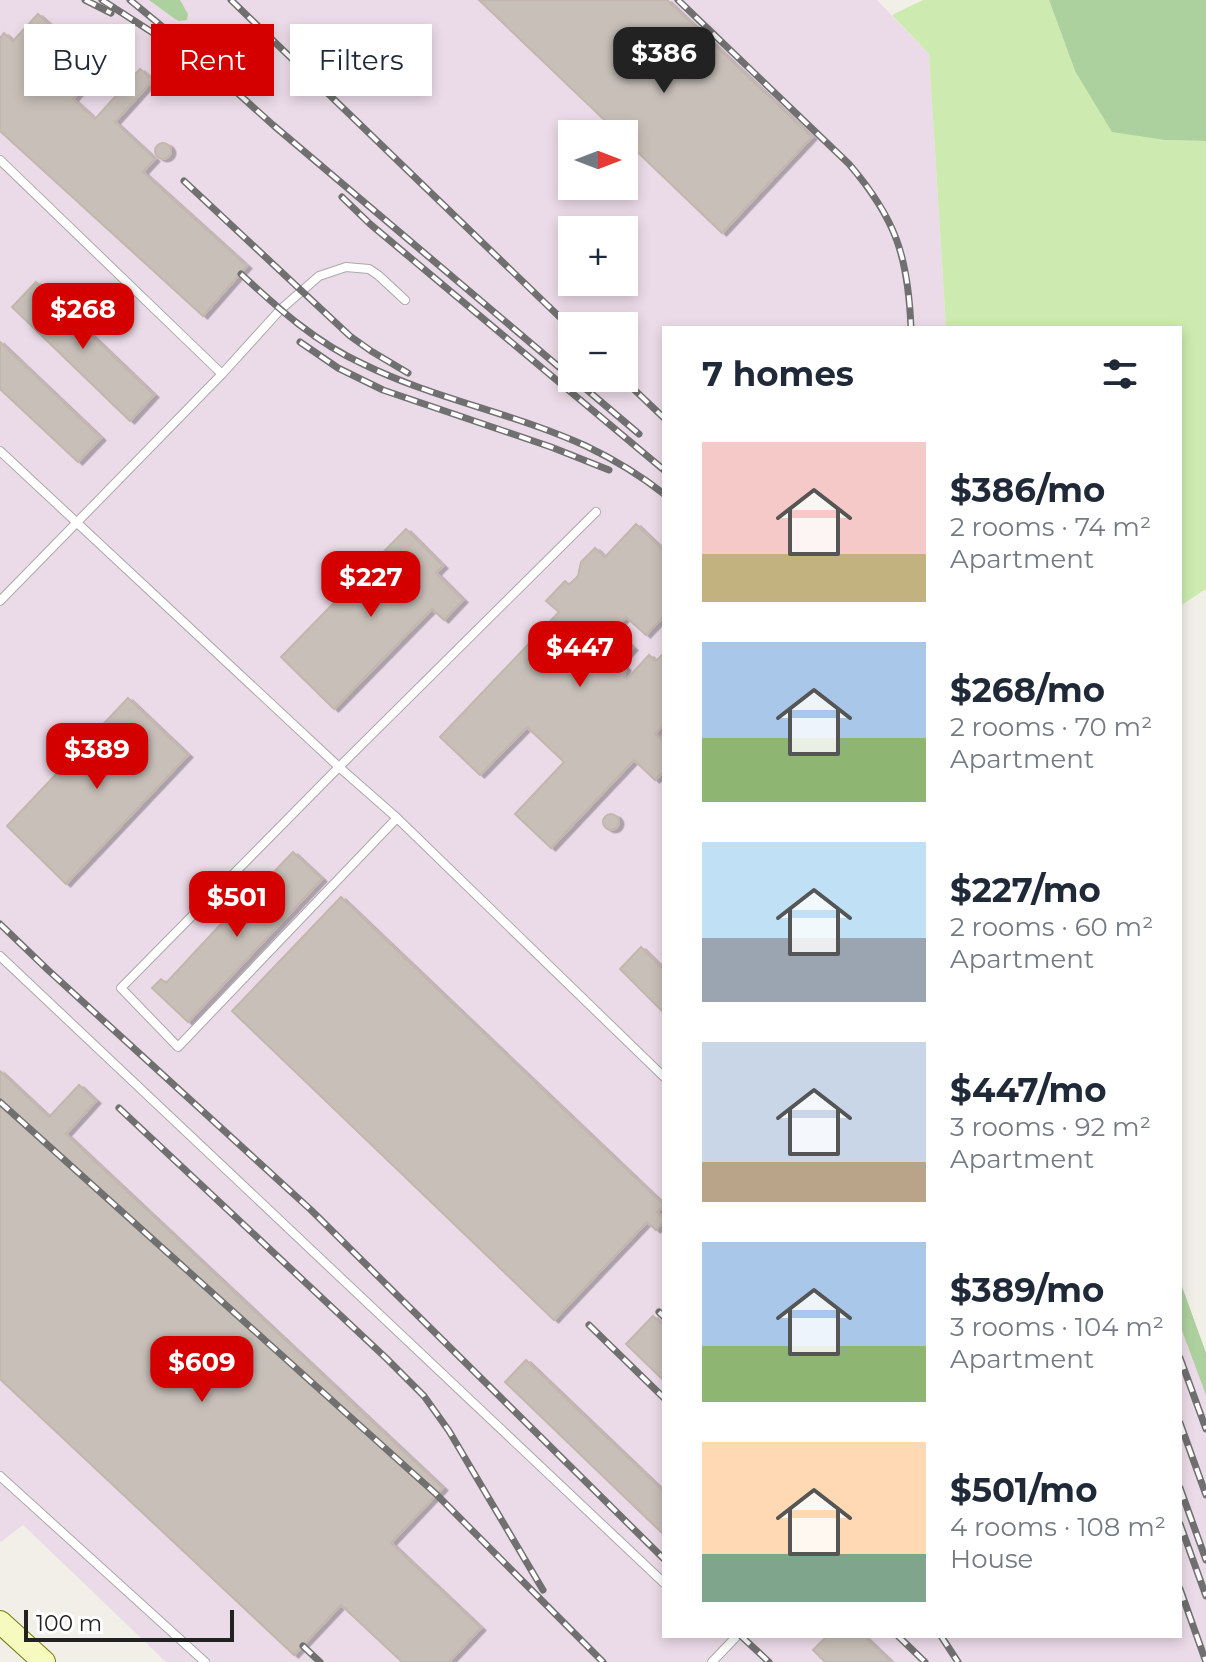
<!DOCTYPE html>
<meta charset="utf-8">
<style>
body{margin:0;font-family:Montserrat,sans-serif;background:#f6f6f7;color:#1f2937;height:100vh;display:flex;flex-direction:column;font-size:30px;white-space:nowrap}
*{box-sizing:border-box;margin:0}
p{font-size:26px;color:#747a83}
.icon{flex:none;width:44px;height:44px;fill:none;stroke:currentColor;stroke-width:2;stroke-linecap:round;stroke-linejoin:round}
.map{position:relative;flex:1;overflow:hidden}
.sheet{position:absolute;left:662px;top:326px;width:520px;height:1312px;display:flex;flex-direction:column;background:#fff;border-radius:0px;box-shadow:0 4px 12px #0003}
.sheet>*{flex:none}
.guide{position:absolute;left:24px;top:24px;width:518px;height:72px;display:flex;gap:16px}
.needle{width:52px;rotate:90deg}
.fabs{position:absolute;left:558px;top:120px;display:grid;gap:16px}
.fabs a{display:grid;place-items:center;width:80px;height:80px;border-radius:0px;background:#fff;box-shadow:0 4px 12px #0003;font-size:40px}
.scale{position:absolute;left:24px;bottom:20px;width:210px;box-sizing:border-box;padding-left:8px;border:4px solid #222;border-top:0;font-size:22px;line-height:28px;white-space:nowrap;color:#222;-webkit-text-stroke:6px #fff;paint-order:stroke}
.price{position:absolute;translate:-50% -68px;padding:0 18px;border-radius:16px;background:#d40000;color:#fff;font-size:26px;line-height:52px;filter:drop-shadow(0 2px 4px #0008)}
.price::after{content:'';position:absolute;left:50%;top:48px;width:24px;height:18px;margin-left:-12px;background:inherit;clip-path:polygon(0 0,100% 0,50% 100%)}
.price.on{background:#222;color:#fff}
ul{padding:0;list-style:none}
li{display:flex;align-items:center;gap:24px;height:200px;padding:0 40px}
li span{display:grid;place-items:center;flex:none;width:224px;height:160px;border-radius:0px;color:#555}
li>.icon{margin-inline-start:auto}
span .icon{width:96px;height:96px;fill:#fffc;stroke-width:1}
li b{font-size:34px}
h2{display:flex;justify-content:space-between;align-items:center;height:96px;padding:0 40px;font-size:34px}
.tag{padding:0 28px;border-radius:0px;background:#fff;box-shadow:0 4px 12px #0003;font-size:28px;line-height:72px}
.tag.on{background:#d40000;color:#fff}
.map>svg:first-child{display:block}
.industrial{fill:#ebdbe8;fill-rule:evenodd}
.grass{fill:#cdebb0}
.forest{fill:#add19e}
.building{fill:#c7bfb8;stroke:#c4b6ab;stroke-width:2;filter:url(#shadow)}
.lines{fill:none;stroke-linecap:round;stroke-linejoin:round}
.service-casing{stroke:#a9a9a9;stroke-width:10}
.secondary-casing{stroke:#707d05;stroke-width:24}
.service{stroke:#fff;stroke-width:8}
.secondary{stroke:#f7fabf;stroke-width:22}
.rail-casing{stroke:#707070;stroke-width:7}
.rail{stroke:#fff;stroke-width:4;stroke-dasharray:12;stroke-linecap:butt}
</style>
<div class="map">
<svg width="1206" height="1662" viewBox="0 0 1206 1662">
<defs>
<filter id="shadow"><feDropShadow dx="4.5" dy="2.5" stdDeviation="0" flood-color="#0004"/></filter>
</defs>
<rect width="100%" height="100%" fill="#f2efe9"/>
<!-- industrial -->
<path class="industrial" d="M0 0H877L929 54 946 328H664V1636H1180V1281L1206 1353V1662H166L23 1525 1 1542 0 1541ZM572 134H624V186H572ZM572 230H624V282H572ZM572 326H624V378H572Z"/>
<!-- grass -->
<path class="grass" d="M923 0H1049L1075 71 1165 140 1206 141V589L1183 604 1180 608V328H946L929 54 892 15Z"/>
<!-- forest -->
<g class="forest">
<path d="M149 0H180L188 14 187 20 179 21 175 19Z"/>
<path d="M1049 0H1206V141L1165 140 1112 132 1075 71Z"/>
<path d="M1180 1281 1206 1353V1395L1180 1325Z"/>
</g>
<!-- building -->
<g class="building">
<path d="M479 0H667L812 137 722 233 624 139V134H619Z"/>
<path d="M38 14 99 70 73 99 95 119 140 69 153 80 115 122 155 159 143 172 247 266 203 316 0 131V38L4 33 13 41Z"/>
<circle cx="163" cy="151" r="8"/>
<path d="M36 282 154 395 130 421 12 307Z"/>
<path d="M0 342 101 438 78 462 0 389Z"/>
<path d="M636 524 664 551V616L646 635 626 617 614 630 633 648 620 662 626 668 624 677 627 679 649 655 656 661 664 653V724L655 734 664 742V771L655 780 634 760 551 848 515 814 564 762 527 727 480 775 440 737 559 612 546 601 565 581 569 585 578 576 581 562 595 548 605 557Z"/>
<path d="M406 529 443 566 436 573 463 600 444 620 432 609 334 709 281 657Z"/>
<path d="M128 698 188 755 66 884 7 826Z"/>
<circle cx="611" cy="822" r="8"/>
<path d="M293 852 322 879 188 1022 152 988 161 979 166 983 234 910 240 916 273 881 269 877Z"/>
<path d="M341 897 664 1205 657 1212 664 1219V1221L656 1230 647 1222 554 1320 232 1011Z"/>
<path d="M641 947 664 970V1013L620 969Z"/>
<path d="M0 1071 49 1117 79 1085 96 1101 66 1134 443 1488 391 1543 481 1628 449 1662H402L341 1605 294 1655 0 1379Z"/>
<path d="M653 1316 664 1326V1381L626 1344Z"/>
<path d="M526 1360 664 1492V1535L505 1382Z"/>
<path d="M827 1636H864L891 1662H825L813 1650Z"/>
</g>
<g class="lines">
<defs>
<g id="service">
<path d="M0 160 222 374"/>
<path d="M0 451 339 767 397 818 664 1077"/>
<path d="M0 601 222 374 280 310 319 276 346 267 369 269 378 275 405 300"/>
<path d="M397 818 178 1047 121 988 339 767 596 512"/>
<path d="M0 956 664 1583"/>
<path d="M0 1476 205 1662"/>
<path d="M712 1662 737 1636"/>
</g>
<path id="secondary" d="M0 1622 44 1662"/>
</defs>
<!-- service casing -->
<use href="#service" class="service-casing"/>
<!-- secondary casing -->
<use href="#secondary" class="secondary-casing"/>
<!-- service -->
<use href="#service" class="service"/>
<!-- secondary -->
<use href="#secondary" class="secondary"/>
<defs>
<g id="rail">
<path d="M85 0 111 13"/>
<path d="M102 0 161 38"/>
<path d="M130 0 181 42 273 125 572 378"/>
<path d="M231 0 572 329"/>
<path d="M678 0 849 164C896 219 908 256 911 328"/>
<path d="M184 181 350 336 371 351 408 373"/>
<path d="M342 197 370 224 664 470"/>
<path d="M241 274C279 309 315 342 363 364 434 399 514 413 586 446 613 459 640 475 664 494"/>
<path d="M300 342 338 368 383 390 551 447 609 470"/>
<path d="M573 378 639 434"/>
<path d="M622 378 664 418"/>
<path d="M0 924 48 970 311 1210 664 1559"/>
<path d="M0 1102 436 1494 603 1662"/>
<path d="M119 1108 386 1358 424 1396 449 1431 543 1590"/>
<path d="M659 1312 664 1317"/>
<path d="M589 1325 664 1398"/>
<path d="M1180 1358 1206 1429"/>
<path d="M1180 1423 1206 1495"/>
<path d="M1180 1488 1206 1560"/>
<path d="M1180 1524 1206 1596"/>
<path d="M1180 1589 1206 1662"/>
<path d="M741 1636 769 1662"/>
<path d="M898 1636 925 1662"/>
<path d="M941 1636 958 1662"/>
<path d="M303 1646 320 1662"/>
</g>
</defs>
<!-- rail casing -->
<use href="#rail" class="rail-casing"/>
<!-- rail -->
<use href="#rail" class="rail"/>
</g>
</svg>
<div class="fabs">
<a><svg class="needle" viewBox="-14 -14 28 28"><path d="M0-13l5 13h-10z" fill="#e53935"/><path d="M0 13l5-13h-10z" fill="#747a83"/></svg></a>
<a>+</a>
<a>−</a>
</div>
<div class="scale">100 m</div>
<b class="price on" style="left:664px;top:95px">$386</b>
<b class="price" style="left:83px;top:351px">$268</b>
<b class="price" style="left:371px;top:619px">$227</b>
<b class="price" style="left:580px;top:689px">$447</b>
<b class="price" style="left:97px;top:791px">$389</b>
<b class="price" style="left:237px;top:939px">$501</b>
<b class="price" style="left:202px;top:1404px">$609</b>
<div class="guide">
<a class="tag">Buy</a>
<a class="tag on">Rent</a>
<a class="tag">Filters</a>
</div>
<section class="sheet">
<h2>7 homes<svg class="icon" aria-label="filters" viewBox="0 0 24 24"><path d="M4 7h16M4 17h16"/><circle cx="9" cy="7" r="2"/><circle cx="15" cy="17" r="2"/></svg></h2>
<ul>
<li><span style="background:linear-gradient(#f6c9c9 70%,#c2b280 0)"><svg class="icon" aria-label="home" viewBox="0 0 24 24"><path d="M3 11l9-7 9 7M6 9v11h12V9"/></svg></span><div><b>$386/mo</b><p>2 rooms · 74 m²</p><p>Apartment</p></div></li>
<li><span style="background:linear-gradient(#a9c7e8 60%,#8fb573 0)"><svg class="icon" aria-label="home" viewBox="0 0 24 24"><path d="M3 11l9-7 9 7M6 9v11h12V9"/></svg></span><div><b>$268/mo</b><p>2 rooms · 70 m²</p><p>Apartment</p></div></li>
<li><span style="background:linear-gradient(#bfe0f5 60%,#9aa5b1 0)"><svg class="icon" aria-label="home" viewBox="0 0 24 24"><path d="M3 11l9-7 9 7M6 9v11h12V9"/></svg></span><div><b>$227/mo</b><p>2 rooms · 60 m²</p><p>Apartment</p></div></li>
<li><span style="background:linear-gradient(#c9d6e8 75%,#b9a48a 0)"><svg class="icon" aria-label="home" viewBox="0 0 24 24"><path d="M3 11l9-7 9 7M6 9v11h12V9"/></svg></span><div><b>$447/mo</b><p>3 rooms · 92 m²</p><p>Apartment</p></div></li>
<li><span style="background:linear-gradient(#a9c7e8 65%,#8fb573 0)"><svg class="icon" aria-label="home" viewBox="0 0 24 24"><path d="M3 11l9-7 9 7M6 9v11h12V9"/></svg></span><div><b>$389/mo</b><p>3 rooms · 104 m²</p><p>Apartment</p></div></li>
<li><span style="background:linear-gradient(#ffd9b3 70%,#7fa58c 0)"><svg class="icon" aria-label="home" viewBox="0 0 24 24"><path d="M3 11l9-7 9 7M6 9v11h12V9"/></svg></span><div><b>$501/mo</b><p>4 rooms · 108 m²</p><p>House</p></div></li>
</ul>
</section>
</div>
